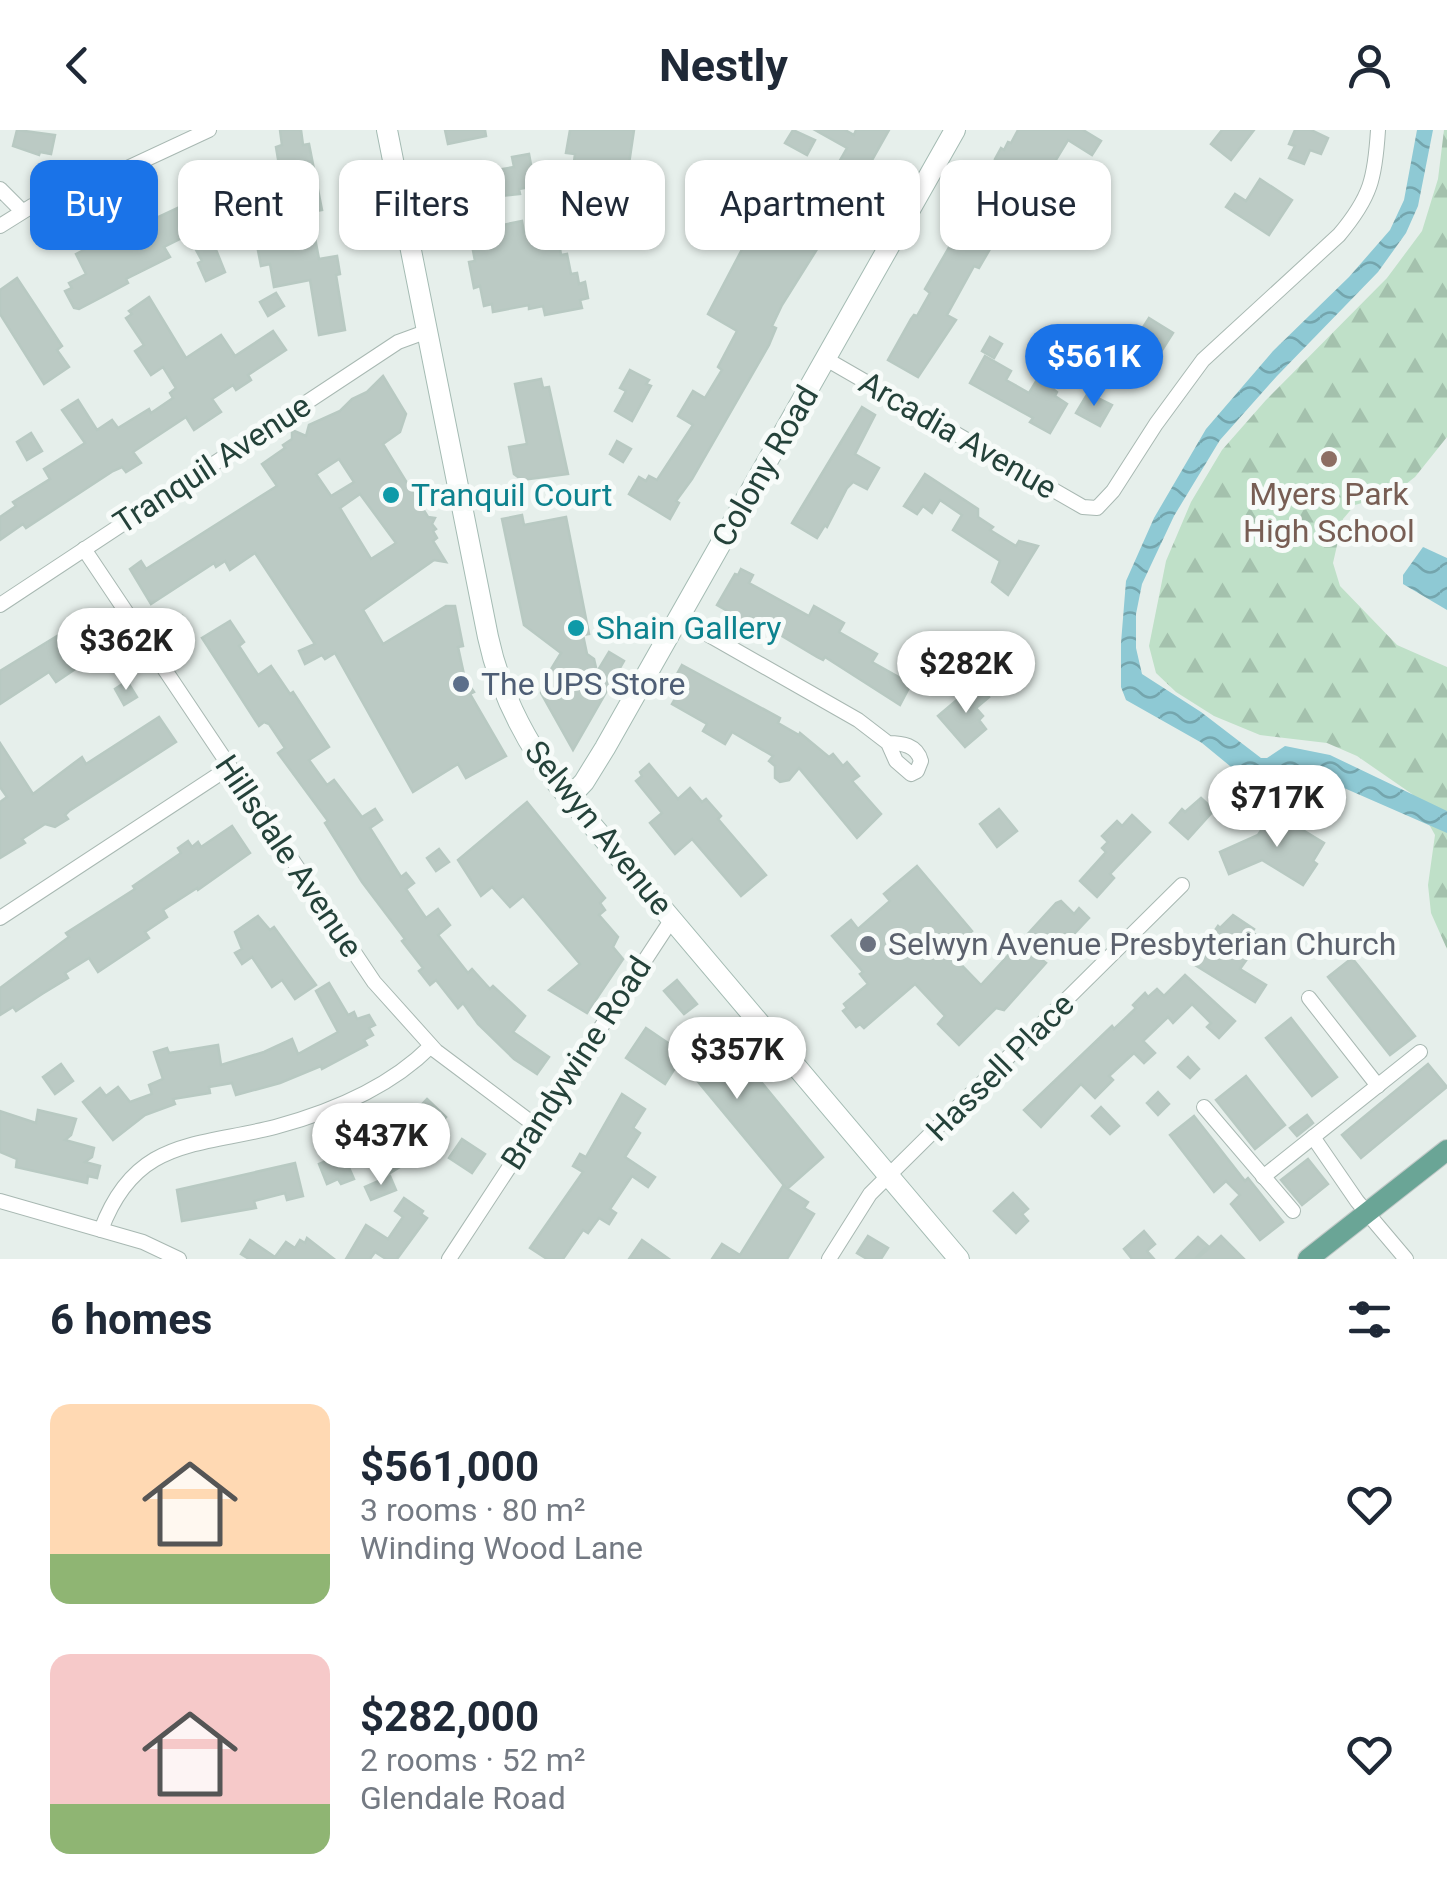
<!DOCTYPE html>
<meta charset="utf-8">
<style>
body{margin:0;font-family:Roboto,sans-serif;background:#f2f2f3;color:#1f2937;height:100vh;display:flex;flex-direction:column;font-size:38px;white-space:nowrap}
*{box-sizing:border-box;margin:0}
p{font-size:32px;color:#747a83}
.icon{flex:none;width:55px;height:55px;fill:none;stroke:currentColor;stroke-width:2;stroke-linecap:round;stroke-linejoin:round}
.map{position:relative;height:1129px;overflow:hidden}
.details{display:flex;flex-direction:column;background:#fff;flex:1}
.details>*{flex:none}
.hud{position:absolute;left:30px;top:30px;width:1388px;height:90px;display:flex;gap:20px}
.price{position:absolute;translate:-50% -85px;padding:0 22px;border-radius:35px;background:#fff;color:#222;font-size:32px;line-height:65px;filter:drop-shadow(0 2px 5px #0008)}
.price::after{content:'';position:absolute;left:50%;top:60px;width:30px;height:22px;margin-left:-15px;background:inherit;clip-path:polygon(0 0,100% 0,50% 100%)}
.price.on{background:#1a73e8;color:#fff}
ul{padding:0;list-style:none}
li{display:flex;align-items:center;gap:30px;height:250px;padding:0 50px}
li span{display:grid;place-items:center;flex:none;width:280px;height:200px;border-radius:20px;color:#555}
li>.icon{margin-inline-start:auto}
span .icon{width:120px;height:120px;fill:#fffc;stroke-width:1}
li b{font-size:42px}
h2{display:flex;justify-content:space-between;align-items:center;height:120px;padding:0 50px;font-size:42px}
.chip{padding:0 35px;border-radius:20px;background:#fff;box-shadow:0 2px 8px #0004;font-size:35px;line-height:90px}
.chip.on{background:#1a73e8;color:#fff}
header{display:flex;justify-content:space-between;align-items:center;height:130px;padding:0 50px;background:#fff;font-size:45px;font-weight:700}
.map>svg:first-child{display:block}
.forest{fill:url(#forest-firs)}
.water{fill:url(#water-waves)}
.building{fill:#bbcac4;stroke:#b8c9c2;stroke-width:2.5;fill-rule:evenodd}
.lines{fill:none;stroke-linecap:round;stroke-linejoin:round}
.street-casing{stroke:#a8b8b2;stroke-width:16}
.secondary-casing{stroke:#a4bbb3;stroke-width:22}
.primary-casing{stroke:#c2cac8;stroke-width:22}
.street{stroke:#fff;stroke-width:14}
.secondary{stroke:#fff;stroke-width:20}
.primary{stroke:#6aa596;stroke-width:20}
.education-dot{fill:#8d6e63;stroke:#f7fbf9;stroke-width:4}
.culture-dot{fill:#0f9aa8;stroke:#f7fbf9;stroke-width:4}
.service-dot{fill:#5c6f8a;stroke:#f7fbf9;stroke-width:4}
.worship-dot{fill:#6b7280;stroke:#f7fbf9;stroke-width:4}
.labels{text-anchor:middle;stroke-width:10;stroke-linejoin:round;paint-order:stroke}
.street-label{font-size:32px;fill:#24423a;stroke:#f7fbf9}
.education-label{font-size:32px;fill:#785e54;stroke:#f7fbf9}
.culture-label{font-size:32px;fill:#0d838f;stroke:#f7fbf9;text-anchor:start}
.service-label{font-size:32px;fill:#4e5e75;stroke:#f7fbf9;text-anchor:start}
.worship-label{font-size:32px;fill:#5b616d;stroke:#f7fbf9;text-anchor:start}
</style>
<header><svg class="icon" aria-label="back" viewBox="0 0 24 24"><path d="M15 5l-7 7 7 7"/></svg>Nestly<svg class="icon" aria-label="person" viewBox="0 0 24 24"><circle cx="12" cy="8" r="4"/><path d="M4 21q1-7 8-7t8 7"/></svg></header>
<div class="map">
<svg width="1447" height="1129" viewBox="0 0 1447 1129">
<defs>
<pattern id="forest-firs" width="22" height="20" patternUnits="userSpaceOnUse" patternTransform="scale(2.5)"><rect width="22" height="20" fill="#bfe0c8"/><path d="M5 1l3.5 6h-7zM16 11l3.5 6h-7z" fill="#a4c1ad"/></pattern>
<pattern id="water-waves" width="16" height="10" patternUnits="userSpaceOnUse" patternTransform="scale(2.5)"><rect width="16" height="10" fill="#8ec9d4"/><path d="M0 5q4-4 8 0t8 0" fill="none" stroke="#74a5ad"/></pattern>
</defs>
<rect width="100%" height="100%" fill="#e6efeb"/>
<!-- forest -->
<path class="forest" d="M1444 0H1447V307L1415 347 1393 364 1355 375 1343 389 1333 433 1340 456 1397 515 1447 537V819L1431 783 1428 755 1435 705 1412 664 1357 626 1327 613 1260 605 1214 586 1176 562 1156 543 1149 516 1166 431 1191 372 1222 320 1266 270 1387 148 1422 101 1438 49Z"/>
<!-- water -->
<g class="water">
<path d="M1417 0H1433L1418 76 1406 103 1378 142 1277 246 1220 310 1174 386 1142 454 1136 484V518L1142 544 1201 582 1261 628H1267L1285 616 1330 625 1447 681V703L1296 637 1285 639 1264 654 1247 650 1202 613 1126 570 1121 557V513L1126 451 1154 388 1206 299 1273 221 1349 147 1390 100 1404 70Z"/>
<path d="M1423 417 1447 428V480L1403 454V445Z"/>
</g>
<!-- building -->
<g class="building">
<path d="M17 0 55 5 51 24 40 22 39 25 13 16Z"/>
<path d="M280 0H301L303 15 309 14 322 80 310 82 319 129 337 126 340 144 336 145 345 200 319 205 310 150 274 157 270 134 261 136 256 110 296 102 288 58 298 57 293 32 279 35 276 17 282 15Z"/>
<path d="M445 0H485L486 6 448 14Z"/>
<path d="M570 0H634L626 54 591 49 592 42 583 40 585 34 574 32 575 24 566 23Z"/>
<path d="M793 0 815 10 807 25 785 13Z"/>
<path d="M815 0H845L854 5 856 0H889L827 110 824 108 782 175 772 196 776 198 769 215 692 349 676 371 679 373 670 389 629 364 639 347 646 351 649 346 657 350 693 295 678 286 693 261 705 268 722 240 718 237 737 201 708 184 748 108 737 102 749 81 800 110 813 89 804 83 820 58 804 49 812 35 831 46 847 18Z"/>
<path d="M1018 0H1083L1101 11 1092 25 1068 10 1054 33 1075 46 1062 67 1033 49 1016 77 1021 80 1013 93 1010 91 1004 101 1001 100 979 138 974 136 947 185 956 190 918 247 888 230 911 189 914 185 917 186 930 163 925 159 992 43 998 31 995 29 1001 18 1004 20 1008 12 1011 13Z"/>
<path d="M1222 0H1254L1231 30 1211 14Z"/>
<path d="M1295 0H1311L1328 8 1321 24 1310 20 1304 34 1289 28 1295 16 1289 14Z"/>
<path d="M529 24 535 56 519 59 520 64 465 70 461 46 514 37 512 27Z"/>
<path d="M233 42 247 71 204 90 225 142 206 151 198 133 202 131 188 105 164 117 170 127 126 149 128 153 102 167 79 179 74 178 65 161 72 158 69 153 86 144 76 124 148 87 150 91 182 76 180 72Z"/>
<path d="M1260 49 1292 70 1269 105 1226 77 1235 64 1246 71Z"/>
<path d="M1046 82 1062 91 1052 108 1036 99Z"/>
<path d="M522 91 524 103 549 99 550 107 558 106 561 125 567 124 571 144 577 143 579 154 585 152 588 168 580 170 582 178 545 185 543 176 529 179V175L493 182 492 174 484 176 480 156 474 158 469 132 475 131 471 110 479 108 478 100Z"/>
<path d="M17 148 62 216 57 220 69 237 44 254 0 184V160Z"/>
<path d="M276 163 284 176 268 186 260 172Z"/>
<path d="M149 167 186 228 221 205 235 226 273 201 286 220 248 245 251 250 236 260 233 255 212 269 221 282 194 300 186 287 133 322 141 333 126 342 122 337 113 341 26 398 23 394 0 410V387L16 376 13 372 50 349 44 339 85 313 62 280 78 270 97 300 112 290 118 298 149 279 151 283 173 268 170 263 176 258 163 237 151 245 135 221 144 215 126 188 132 184 129 181Z"/>
<path d="M1149 188 1173 203 1150 239 1126 224Z"/>
<path d="M990 207 1002 214 994 228 982 221Z"/>
<path d="M985 226 1011 241 1006 250 1029 263 1043 240 1059 249 1053 259 1057 262 1055 266 1067 274 1050 303 1030 292 1033 288 970 253Z"/>
<path d="M630 240 649 250 646 254 651 256 632 291 615 281 626 261 620 258Z"/>
<path d="M383 246 406 284 400 302 383 314 428 387 435 388 432 394 436 399 433 401 437 408 433 411 446 432 434 430 363 480 383 514 446 476H455L463 516 458 517 465 549 474 562 470 564 506 626 466 648 458 634 413 662 335 523 325 529 322 525 305 534 299 521 315 514 255 423 230 440 225 431 216 437 214 433 151 474 130 439 141 431 146 439 277 356 262 334 285 318 283 315 292 309V300L306 306 309 295 340 281 352 269 367 262ZM339 329 354 352 331 366 316 344ZM360 364 396 413 371 429 340 378Z"/>
<path d="M541 249 543 258 549 257 568 344 522 350 514 344 509 317 527 314 515 254Z"/>
<path d="M1088 263 1112 275 1100 296 1076 283Z"/>
<path d="M862 277 875 285 855 324 879 338 867 359 853 352 847 358 827 397 825 395 817 408 792 393Z"/>
<path d="M31 303 42 321 27 330 17 312Z"/>
<path d="M617 311 631 319 623 332 610 324Z"/>
<path d="M925 344 978 379V387L993 397 990 400 1016 416 1019 411 1038 416 1008 465 992 452 1000 431 953 400 962 385 940 370 932 383 923 376 917 384 904 376Z"/>
<path d="M522 385 524 395 566 387 589 504 583 505 587 524 594 529 597 542 609 522 624 531 573 620 541 563 542 554 561 523 524 495 502 389Z"/>
<path d="M741 439 753 445 749 453 809 486 814 476 844 493 839 502 877 524 872 532 911 554 900 575 825 527 823 530 817 527 750 487 747 492 717 475 735 444 738 445Z"/>
<path d="M98 481 109 498 100 504 108 517 56 552 49 542 0 574V541Z"/>
<path d="M182 486 192 501 177 511 167 496Z"/>
<path d="M230 491 244 512 239 516 258 545 271 536 290 564 293 562 329 617 309 630 327 655 334 650 362 687 375 679 382 690 370 698 401 747 406 743 414 753 406 759 426 788 438 779 450 795 438 805 468 843 472 839 490 859 493 856 525 886 513 902 549 927 537 944 514 929 478 894 463 873 458 878 436 850 430 855 419 841 423 838 402 811 405 809 362 752 325 693 328 691 278 623 285 618 269 594 264 592 259 596 202 508Z"/>
<path d="M912 528 925 535 917 549 905 542Z"/>
<path d="M682 535 780 588 778 593 799 605 800 603 829 627 833 624 843 636 847 632 859 646 852 651 881 684 857 708 799 638 789 650 780 652 775 648V636L769 631 773 626 732 602 725 614 703 601 707 594 672 574 676 567 667 562Z"/>
<path d="M127 551 137 567 124 575 115 559Z"/>
<path d="M977 553 989 567 976 578 983 586 979 590 986 599 965 617 938 586Z"/>
<path d="M159 587 176 612 69 681 65 685 68 689 55 697 45 694 22 709 25 713 0 728V672L7 667 0 657V613L33 664 82 627 86 634Z"/>
<path d="M649 634 678 669 690 658 702 672 706 669 721 686 718 689 766 745 741 766 692 709 675 724 650 693 662 683 636 651 642 646 640 642Z"/>
<path d="M1201 668 1214 680 1188 709 1170 693 1182 679 1185 682Z"/>
<path d="M527 672 605 768 600 773 605 780 599 785 618 807 613 817 623 829 587 883 549 860 580 834 523 766 510 777 492 757 481 766 458 730Z"/>
<path d="M999 679 1017 701 997 717 980 694Z"/>
<path d="M1273 682 1324 713 1313 731 1317 734 1303 755 1262 730 1229 744 1220 722 1258 705Z"/>
<path d="M1132 685 1150 702 1110 744 1114 748 1097 767 1080 751 1106 722 1102 718 1108 712 1102 706 1117 691 1122 696Z"/>
<path d="M232 696 250 723 198 760 197 758 163 780 167 787 145 802 149 808 98 842 89 828 65 843 68 848 42 864 16 881 13 877 0 885V858L69 807 66 803 135 759 133 756 181 723 178 718 188 711 192 717 198 712 201 717Z"/>
<path d="M439 719 449 732 436 741 427 728Z"/>
<path d="M917 736 972 801 948 821 981 855 1056 773 1061 771 1074 784 1079 778 1089 788 1075 803H1066L1041 829 1046 833 1004 880 996 878 959 915 938 894 945 886 915 854 864 898 860 894 856 897 843 881 847 878 844 874 868 854 860 844 863 842 832 806 851 790 858 799 890 771 884 764Z"/>
<path d="M1233 785 1254 799 1252 802 1261 809 1240 839 1266 855 1255 872 1195 835 1211 820 1207 817 1212 811 1209 809 1218 796 1220 798Z"/>
<path d="M258 786 270 800 274 797 316 855 295 869 282 850 272 857 252 827 242 834 235 823 242 819 235 802Z"/>
<path d="M1352 828 1415 906 1390 925 1328 847Z"/>
<path d="M1185 845 1235 891 1219 908 1207 897 1211 893 1192 874 1173 893 1168 887 1143 911 1155 923 1144 933 1134 923 1109 946 1113 950 1095 968 1081 954 1041 997 1024 980 1112 896 1114 899 1136 878 1133 875 1145 863 1148 867 1157 859 1164 866Z"/>
<path d="M677 850 697 874 684 884 664 861Z"/>
<path d="M329 853 348 885 354 882 357 889 369 885 375 895 369 898 373 905 364 910 367 915 322 939 321 936 280 953 236 965 232 953 209 957 210 963 173 969 175 974 145 985 113 1010 83 972 100 958 106 966 118 957 130 972 152 964 149 955 163 949 154 922 167 918 169 923 218 915 221 935 264 922 292 909 298 924 338 902 316 861Z"/>
<path d="M1291 888 1337 947 1312 966 1266 908Z"/>
<path d="M646 898 696 932 725 908 823 1027 787 1059 680 930 665 954 626 928Z"/>
<path d="M1188 927 1199 939 1190 948 1178 937Z"/>
<path d="M61 934 73 951 55 964 43 947Z"/>
<path d="M1428 934 1447 957 1361 1028 1342 1005Z"/>
<path d="M1246 946 1285 995 1255 1019 1216 970Z"/>
<path d="M1158 962 1169 974 1158 985 1147 973Z"/>
<path d="M622 964 645 979 633 998 640 1003 625 1027 655 1047 648 1057 632 1046 610 1079 616 1083 609 1094 599 1088 588 1103 583 1100 563 1129H547L530 1118 583 1042 573 1036 580 1024 586 1027Z"/>
<path d="M427 969 446 987 430 1004 411 986Z"/>
<path d="M1101 977 1119 996 1110 1004 1092 986Z"/>
<path d="M38 980 76 989 71 1005 65 1010 94 1018 92 1027 85 1032 100 1036 97 1048 88 1046 87 1053 16 1037 17 1029 0 1022V981L36 993Z"/>
<path d="M1307 985 1313 993 1297 1006 1290 998Z"/>
<path d="M1194 986 1245 1051 1248 1048 1283 1092 1260 1110 1231 1074 1240 1065 1226 1051 1214 1062 1170 1005Z"/>
<path d="M392 992 409 1021 403 1024 408 1032 385 1046 369 1019 375 1015 372 1010 384 1003 382 998Z"/>
<path d="M462 1009 485 1024 472 1043 449 1028Z"/>
<path d="M343 1024 354 1049 341 1054 338 1049 327 1054 319 1034Z"/>
<path d="M1308 1029 1328 1054 1302 1075 1281 1050Z"/>
<path d="M295 1033 303 1066 287 1070 285 1063 254 1071 256 1078 182 1091 177 1060Z"/>
<path d="M390 1046 396 1060 371 1070 365 1057Z"/>
<path d="M783 1056 808 1072 804 1078 814 1084 787 1129H712L722 1114 740 1125Z"/>
<path d="M1013 1063 1028 1079 1022 1084 1028 1091 1016 1103 994 1081Z"/>
<path d="M404 1068 423 1081 421 1084 427 1088 397 1129H386L375 1122 370 1129H346L366 1095 388 1109 403 1087 395 1081Z"/>
<path d="M1144 1101 1155 1114 1147 1121 1154 1129H1132L1124 1119Z"/>
<path d="M868 1106 888 1118 881 1129H867L857 1123Z"/>
<path d="M1221 1106 1244 1129H1197Z"/>
<path d="M1198 1107 1208 1116 1195 1129H1176Z"/>
<path d="M307 1108 334 1129H249L241 1124 250 1110 275 1127 286 1112 295 1118 300 1110 305 1113Z"/>
<path d="M642 1110 669 1129H629Z"/>
</g>
<g class="lines">
<defs>
<g id="street">
<path d="M0 59 22 81"/>
<path d="M0 96 32 76 78 61 209 0"/>
<path d="M826 229 1083 377 1097 378 1113 361 1156 294 1203 230 1339 105C1371 67 1375 48 1378 0"/>
<path d="M84 419 374 852 436 921 536 996"/>
<path d="M0 475 398 212 428 201"/>
<path d="M679 488 858 590 888 613 896 631 911 644 917 641 921 631C917 615 902 613 888 613"/>
<path d="M0 788 230 637"/>
<path d="M1309 868 1378 956"/>
<path d="M1204 977 1293 1081"/>
<path d="M1313 1007 1357 1071 1406 1129"/>
<path d="M1263 1047 1420 922"/>
<path d="M0 1071 143 1112 179 1129"/>
<path d="M101 1100C135 1008 196 1017 275 997 331 982 390 957 431 916"/>
<path d="M449 1129 672 789"/>
<path d="M829 1129 870 1064 1182 755"/>
</g>
<g id="secondary">
<path d="M387 0 488 507C500 563 524 610 559 656L959 1129"/>
<path d="M569 668 584 652 605 618 955 0"/>
</g>
<path id="primary" d="M1308 1129 1447 1020"/>
</defs>
<!-- street casing -->
<use href="#street" class="street-casing"/>
<!-- secondary casing -->
<use href="#secondary" class="secondary-casing"/>
<!-- primary casing -->
<use href="#primary" class="primary-casing"/>
<!-- street -->
<use href="#street" class="street"/>
<!-- secondary -->
<use href="#secondary" class="secondary"/>
<!-- primary -->
<use href="#primary" class="primary"/>
</g>
<!-- markers -->
<circle class="education-dot" cx="1329" cy="329" r="10"/>
<g class="culture-dot">
<circle cx="391" cy="365" r="10"/>
<circle cx="576" cy="498" r="10"/>
</g>
<circle class="service-dot" cx="461" cy="554" r="10"/>
<circle class="worship-dot" cx="868" cy="814" r="10"/>
<g class="labels">
<!-- street labels -->
<g class="street-label">
<text transform="translate(958 305) rotate(30)" y="11">Arcadia Avenue</text>
<text transform="translate(212 334) rotate(-33)" y="11">Tranquil Avenue</text>
<text transform="translate(765 336) rotate(-60)" y="11">Colony Road</text>
<text transform="translate(599 698) rotate(51)" y="11">Selwyn Avenue</text>
<text transform="translate(289 726) rotate(56)" y="11">Hillsdale Avenue</text>
<text transform="translate(576 933) rotate(-57)" y="11">Brandywine Road</text>
<text transform="translate(1000 937) rotate(-45)" y="11">Hassell Place</text>
</g>
<!-- education labels -->
<g class="education-label">
<text x="1329" y="375">Myers Park<tspan x="1329" dy="37">High School</tspan></text>
</g>
<!-- culture labels -->
<g class="culture-label">
<text x="411" y="376">Tranquil Court</text>
<text x="596" y="509">Shain Gallery</text>
</g>
<!-- service labels -->
<g class="service-label">
<text x="481" y="565">The UPS Store</text>
</g>
<!-- worship labels -->
<g class="worship-label">
<text x="888" y="825">Selwyn Avenue Presbyterian Church</text>
</g>
</g>
</svg>
<b class="price on" style="left:1094px;top:279px">$561K</b>
<b class="price" style="left:126px;top:563px">$362K</b>
<b class="price" style="left:966px;top:586px">$282K</b>
<b class="price" style="left:1277px;top:720px">$717K</b>
<b class="price" style="left:737px;top:972px">$357K</b>
<b class="price" style="left:381px;top:1058px">$437K</b>
<div class="hud">
<a class="chip on">Buy</a>
<a class="chip">Rent</a>
<a class="chip">Filters</a>
<a class="chip">New</a>
<a class="chip">Apartment</a>
<a class="chip">House</a>
</div>
</div>
<section class="details">
<h2>6 homes<svg class="icon" aria-label="filters" viewBox="0 0 24 24"><path d="M4 7h16M4 17h16"/><circle cx="9" cy="7" r="2"/><circle cx="15" cy="17" r="2"/></svg></h2>
<ul>
<li><span style="background:linear-gradient(#ffd9b3 75%,#8fb573 0)"><svg class="icon" aria-label="home" viewBox="0 0 24 24"><path d="M3 11l9-7 9 7M6 9v11h12V9"/></svg></span><div><b>$561,000</b><p>3 rooms · 80 m²</p><p>Winding Wood Lane</p></div><svg class="icon" aria-label="heart" viewBox="0 0 24 24"><path d="M12 20l-8-8c-3-5 5-10 8-4 3-6 11-1 8 4z"/></svg></li>
<li><span style="background:linear-gradient(#f6c9c9 75%,#8fb573 0)"><svg class="icon" aria-label="home" viewBox="0 0 24 24"><path d="M3 11l9-7 9 7M6 9v11h12V9"/></svg></span><div><b>$282,000</b><p>2 rooms · 52 m²</p><p>Glendale Road</p></div><svg class="icon" aria-label="heart" viewBox="0 0 24 24"><path d="M12 20l-8-8c-3-5 5-10 8-4 3-6 11-1 8 4z"/></svg></li>
</ul>
</section>
